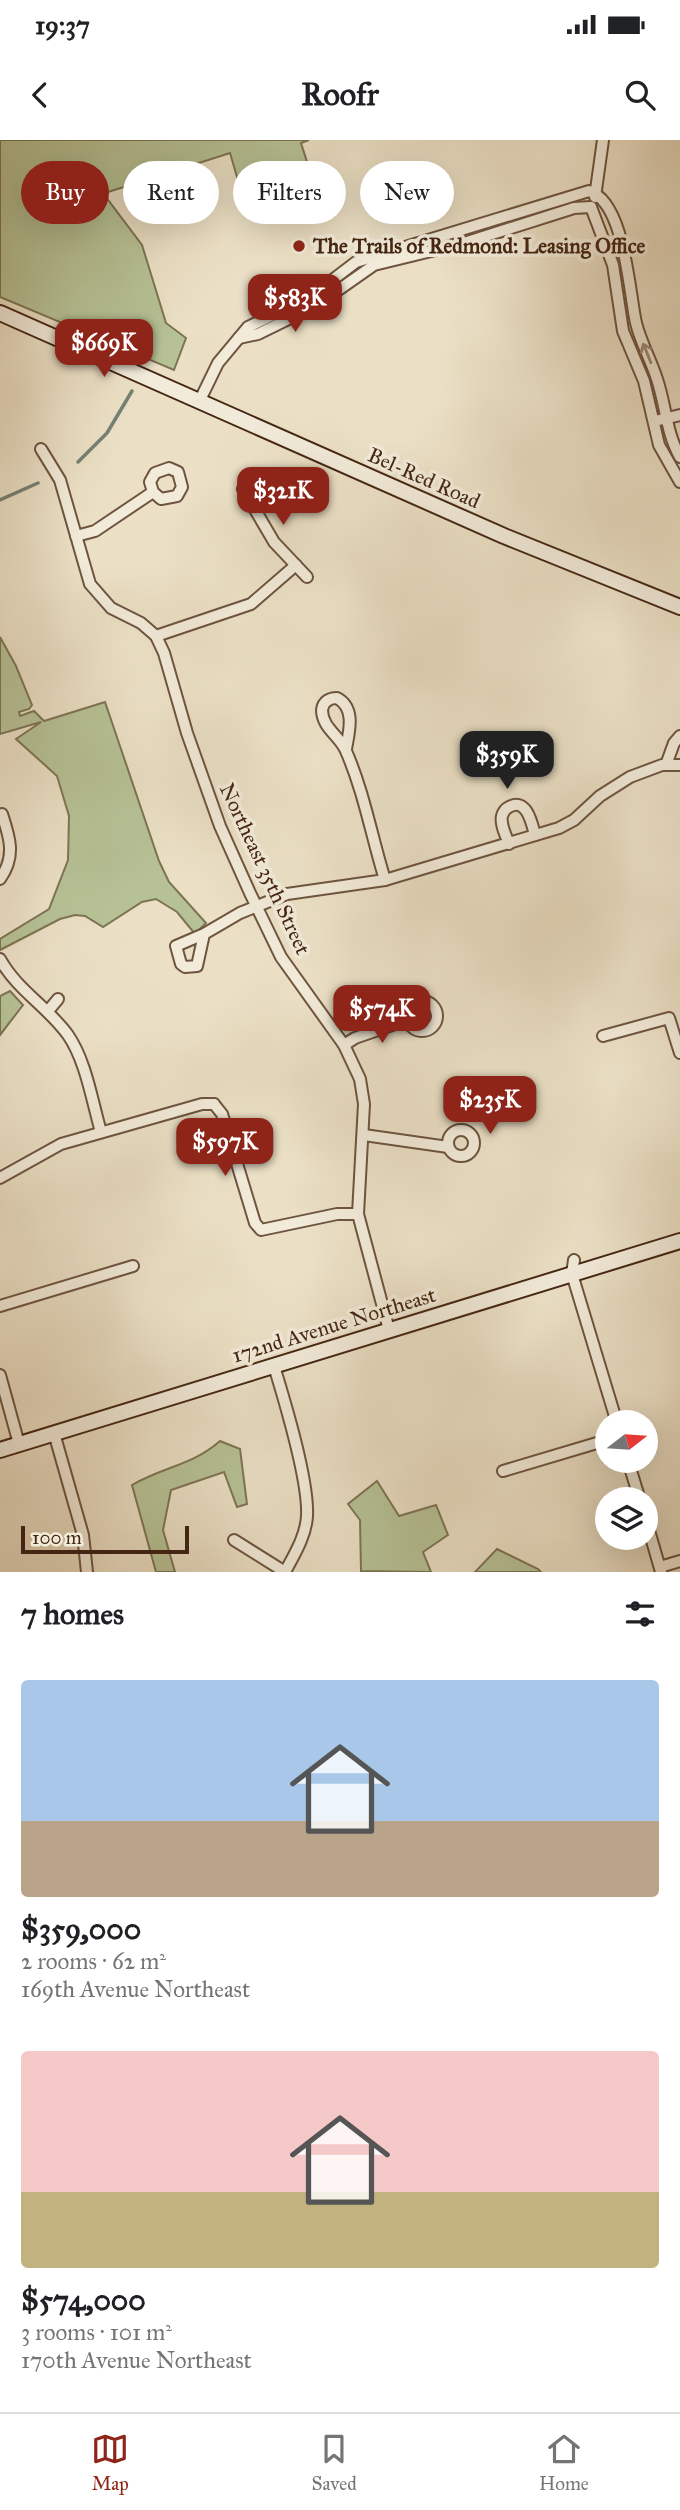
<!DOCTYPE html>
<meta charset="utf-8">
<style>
body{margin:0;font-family:"IM FELL Great Primer",serif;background:#f6f6f6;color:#202124;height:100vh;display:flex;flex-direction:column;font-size:26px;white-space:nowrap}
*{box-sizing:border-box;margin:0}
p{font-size:23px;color:#757577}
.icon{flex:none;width:38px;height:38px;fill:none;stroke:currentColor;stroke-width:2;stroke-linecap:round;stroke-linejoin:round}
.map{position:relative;height:1432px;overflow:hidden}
.sheet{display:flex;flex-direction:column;background:#fff;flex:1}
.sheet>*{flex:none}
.banner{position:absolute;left:21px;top:21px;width:639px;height:63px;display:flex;gap:14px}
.needle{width:46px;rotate:73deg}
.controls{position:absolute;left:595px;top:1270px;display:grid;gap:14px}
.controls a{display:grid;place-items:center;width:63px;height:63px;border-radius:50%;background:#fff;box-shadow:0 7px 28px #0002;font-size:35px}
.scale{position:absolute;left:21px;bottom:18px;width:168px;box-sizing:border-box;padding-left:7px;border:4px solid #442612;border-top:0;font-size:19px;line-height:24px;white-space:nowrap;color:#442612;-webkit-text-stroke:5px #f2ebda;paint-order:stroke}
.price{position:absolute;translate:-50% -60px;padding:0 16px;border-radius:14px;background:#8f2418;color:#fff;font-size:23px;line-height:46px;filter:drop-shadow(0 2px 4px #0008)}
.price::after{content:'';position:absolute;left:50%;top:42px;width:21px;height:16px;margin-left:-10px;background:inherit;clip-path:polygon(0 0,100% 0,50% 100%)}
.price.active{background:#222;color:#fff}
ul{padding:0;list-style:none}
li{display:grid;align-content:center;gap:14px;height:371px;padding:0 21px}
li span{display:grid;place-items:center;height:217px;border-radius:7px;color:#555}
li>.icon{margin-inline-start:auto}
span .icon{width:126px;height:126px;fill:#fffc;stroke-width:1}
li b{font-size:30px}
h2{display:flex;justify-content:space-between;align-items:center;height:84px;padding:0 21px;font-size:30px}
.tag{padding:0 24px;border-radius:32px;background:#fff;box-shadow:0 7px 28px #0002;font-size:24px;line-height:63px}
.tag.active{background:#8f2418;color:#fff}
.status{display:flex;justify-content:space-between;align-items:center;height:49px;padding:0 35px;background:#fff;direction:ltr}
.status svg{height:19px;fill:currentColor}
header{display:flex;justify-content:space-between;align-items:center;height:91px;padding:0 21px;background:#fff;font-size:32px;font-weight:700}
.dock{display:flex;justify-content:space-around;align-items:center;height:98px;border-top:2px solid #e0e0e0;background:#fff;font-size:19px;color:#757577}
.dock a{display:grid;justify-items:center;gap:4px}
.dock .active{color:#8f2418}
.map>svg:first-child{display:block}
.green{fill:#b6c296;stroke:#7d7454;stroke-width:2}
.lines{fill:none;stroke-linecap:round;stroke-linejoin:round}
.stream{stroke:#768173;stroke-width:3.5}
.street-casing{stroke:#6e543f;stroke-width:14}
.secondary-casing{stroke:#442612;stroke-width:18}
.street{stroke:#f2ebda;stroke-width:10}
.secondary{stroke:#f2ebda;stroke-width:14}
.oneway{stroke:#9b8876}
.poi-dot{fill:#8f2418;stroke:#f2ebda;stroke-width:2.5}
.labels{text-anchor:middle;stroke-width:7;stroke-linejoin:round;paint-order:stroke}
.poi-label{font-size:21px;font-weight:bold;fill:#442612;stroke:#f2ebda;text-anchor:start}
.street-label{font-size:21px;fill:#442612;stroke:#f2ebda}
</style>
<div class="status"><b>19:37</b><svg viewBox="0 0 49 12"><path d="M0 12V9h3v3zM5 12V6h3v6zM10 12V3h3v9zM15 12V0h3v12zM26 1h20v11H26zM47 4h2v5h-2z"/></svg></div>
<header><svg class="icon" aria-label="back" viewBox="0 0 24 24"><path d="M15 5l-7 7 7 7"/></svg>Roofr<svg class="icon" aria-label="search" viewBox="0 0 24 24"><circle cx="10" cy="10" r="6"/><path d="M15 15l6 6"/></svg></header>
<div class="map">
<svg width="680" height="1432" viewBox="0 0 680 1432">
<rect width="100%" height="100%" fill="#ebe0c6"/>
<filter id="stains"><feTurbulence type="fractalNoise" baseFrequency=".00286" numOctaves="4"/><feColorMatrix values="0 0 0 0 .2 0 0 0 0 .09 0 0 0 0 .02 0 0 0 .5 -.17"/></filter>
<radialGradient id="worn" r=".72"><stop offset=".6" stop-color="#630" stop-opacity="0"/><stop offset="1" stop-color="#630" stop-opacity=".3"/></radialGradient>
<!-- green -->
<g class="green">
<path d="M0 0H309L301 3 309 28 308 53 247 71 230 13 108 52 106 57 142 105 166 183 186 198 174 230 0 157Z"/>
<path d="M0 497 16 526 32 565 29 569 19 572 20 576 34 571 44 581 105 562 159 721 169 742 206 783 195 794 177 772 156 759 142 762 103 787 85 776 75 775 60 779 0 810V799L49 769 68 720 69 676 57 636 16 599 41 582 0 594Z"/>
<path d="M10 851 23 865 0 895V856Z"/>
<path d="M220 1301 240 1309 247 1364 237 1367 224 1332 171 1350 163 1390 175 1432H156L132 1345C163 1327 193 1325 220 1301Z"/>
<path d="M377 1341 399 1376 436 1365 448 1395 423 1412 431 1432 361 1431 360 1380 348 1364Z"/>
<path d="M497 1409 538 1429 541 1432H475Z"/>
</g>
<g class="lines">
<!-- stream -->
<g class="stream">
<path d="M78 322 107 293 132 251"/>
<path d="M0 360 38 343"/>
</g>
<defs>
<g id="street">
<path d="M595 57 603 0"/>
<path d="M591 67 613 125 623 191 644 241 659 305 680 342"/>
<path d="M239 198 258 194 317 165 374 125 464 103 574 68 591 67"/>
<path d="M199 262 218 223 248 187 310 157 356 122 589 51C625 62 629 152 636 183 641 203 651 220 657 239 666 266 666 292 680 317"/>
<path d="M659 280 680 275"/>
<path d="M41 309 60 340 90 444 111 468 141 483 156 496 164 513 187 593 220 686 250 753 281 817 344 905 360 939 364 964 358 1074 389 1190"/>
<path d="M243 349 274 402 307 437"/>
<path d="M76 396 95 391 153 352 161 359 177 356 182 347 178 332 169 328 155 333 150 342 153 352"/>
<path d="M156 496 251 464 296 425"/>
<path d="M346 609C349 592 356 568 337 558 330 558 323 561 322 570 322 588 340 596 346 611 364 652 372 698 385 740"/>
<path d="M666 625 674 603 680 596"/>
<path d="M509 704C506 696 500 684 502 676 503 672 505 669 509 667 527 657 532 684 535 695"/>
<path d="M0 739C16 717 10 698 2 674"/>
<path d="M204 794 197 826 185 827 181 824 176 806 204 794 240 773 287 754 385 740 559 688 574 680 600 656 630 637 662 625H680"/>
<path d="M0 819C17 850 47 866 68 895 86 921 92 961 101 992"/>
<circle cx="422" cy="876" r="15"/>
<path d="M48 871 58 859"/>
<path d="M603 896 669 878 680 913"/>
<path d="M344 905 355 898 407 880"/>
<path d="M214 964 222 974 255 1083 261 1090 337 1074H358"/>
<circle cx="461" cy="1003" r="13"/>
<path d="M364 995 448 1007"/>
<path d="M0 1038 61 1004 202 964H214"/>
<path d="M574 1120 572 1134 617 1283"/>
<path d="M0 1166 133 1126"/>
<path d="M274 1226C285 1262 309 1341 307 1376 306 1396 294 1415 285 1432"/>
<path d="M0 1235 19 1304"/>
<path d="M54 1293 83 1395 87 1432"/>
<path d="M628 1321 640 1360"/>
<path d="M503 1331 607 1300"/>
<path d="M646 1380 661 1432"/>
<path d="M234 1400 285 1432"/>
<path d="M660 1427 680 1421"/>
</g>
<g id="secondary">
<path d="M0 173 504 396 680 467"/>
<path d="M0 1310 680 1101"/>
</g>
</defs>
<!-- street casing -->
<use href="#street" class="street-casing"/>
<!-- secondary casing -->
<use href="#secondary" class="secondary-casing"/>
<!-- street -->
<use href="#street" class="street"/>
<!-- secondary -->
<use href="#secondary" class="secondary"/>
</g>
<!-- one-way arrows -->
<defs><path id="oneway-shaft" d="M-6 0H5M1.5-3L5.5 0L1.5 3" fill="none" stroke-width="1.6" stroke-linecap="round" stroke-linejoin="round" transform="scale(1.75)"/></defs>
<use class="oneway" href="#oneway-shaft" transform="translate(647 213) rotate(-112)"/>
<!-- markers -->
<circle class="poi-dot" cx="299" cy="106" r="7"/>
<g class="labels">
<!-- poi labels -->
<g class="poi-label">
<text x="313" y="113">The Trails of Redmond: Leasing Office</text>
</g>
<!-- street labels -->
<g class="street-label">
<text transform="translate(424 338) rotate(24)" y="7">Bel-Red Road</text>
<text transform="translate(265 729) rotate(65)" y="7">Northeast 35th Street</text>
<text transform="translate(334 1185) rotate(-17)" y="7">172nd Avenue Northeast</text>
</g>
</g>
<rect width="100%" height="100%" filter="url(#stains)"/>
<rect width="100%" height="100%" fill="url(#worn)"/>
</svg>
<div class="controls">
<a><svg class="needle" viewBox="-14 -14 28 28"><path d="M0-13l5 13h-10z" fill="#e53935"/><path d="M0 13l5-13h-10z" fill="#757577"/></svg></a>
<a><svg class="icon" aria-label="layers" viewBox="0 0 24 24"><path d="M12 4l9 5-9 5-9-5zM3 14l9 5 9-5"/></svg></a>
</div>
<div class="scale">100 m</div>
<b class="price" style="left:295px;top:194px">$583K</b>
<b class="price" style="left:104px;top:239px">$669K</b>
<b class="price" style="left:283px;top:387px">$321K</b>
<b class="price active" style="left:507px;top:651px">$359K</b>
<b class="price" style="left:382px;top:905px">$574K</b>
<b class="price" style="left:490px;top:996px">$235K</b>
<b class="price" style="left:225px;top:1038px">$597K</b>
<div class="banner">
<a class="tag active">Buy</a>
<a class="tag">Rent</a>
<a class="tag">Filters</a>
<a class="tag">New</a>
</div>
</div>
<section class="sheet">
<h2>7 homes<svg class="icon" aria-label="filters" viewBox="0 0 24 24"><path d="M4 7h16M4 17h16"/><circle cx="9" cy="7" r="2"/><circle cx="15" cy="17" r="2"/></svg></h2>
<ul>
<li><span style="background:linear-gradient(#a9c7e8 65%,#b9a48a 0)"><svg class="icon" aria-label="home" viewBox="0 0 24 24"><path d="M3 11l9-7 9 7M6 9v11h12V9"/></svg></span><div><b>$359,000</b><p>2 rooms · 62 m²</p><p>169th Avenue Northeast</p></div></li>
<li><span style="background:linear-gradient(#f6c9c9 65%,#c2b280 0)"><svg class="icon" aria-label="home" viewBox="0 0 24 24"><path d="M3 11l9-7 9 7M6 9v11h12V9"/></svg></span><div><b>$574,000</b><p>3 rooms · 101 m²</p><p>170th Avenue Northeast</p></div></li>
</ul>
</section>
<nav class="dock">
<a class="active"><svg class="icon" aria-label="map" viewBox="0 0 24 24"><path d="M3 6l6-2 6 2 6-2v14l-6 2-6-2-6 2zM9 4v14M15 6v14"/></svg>Map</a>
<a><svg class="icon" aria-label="saved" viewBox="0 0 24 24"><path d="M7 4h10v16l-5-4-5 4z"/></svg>Saved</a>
<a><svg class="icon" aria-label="home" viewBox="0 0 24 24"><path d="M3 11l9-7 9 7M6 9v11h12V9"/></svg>Home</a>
</nav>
